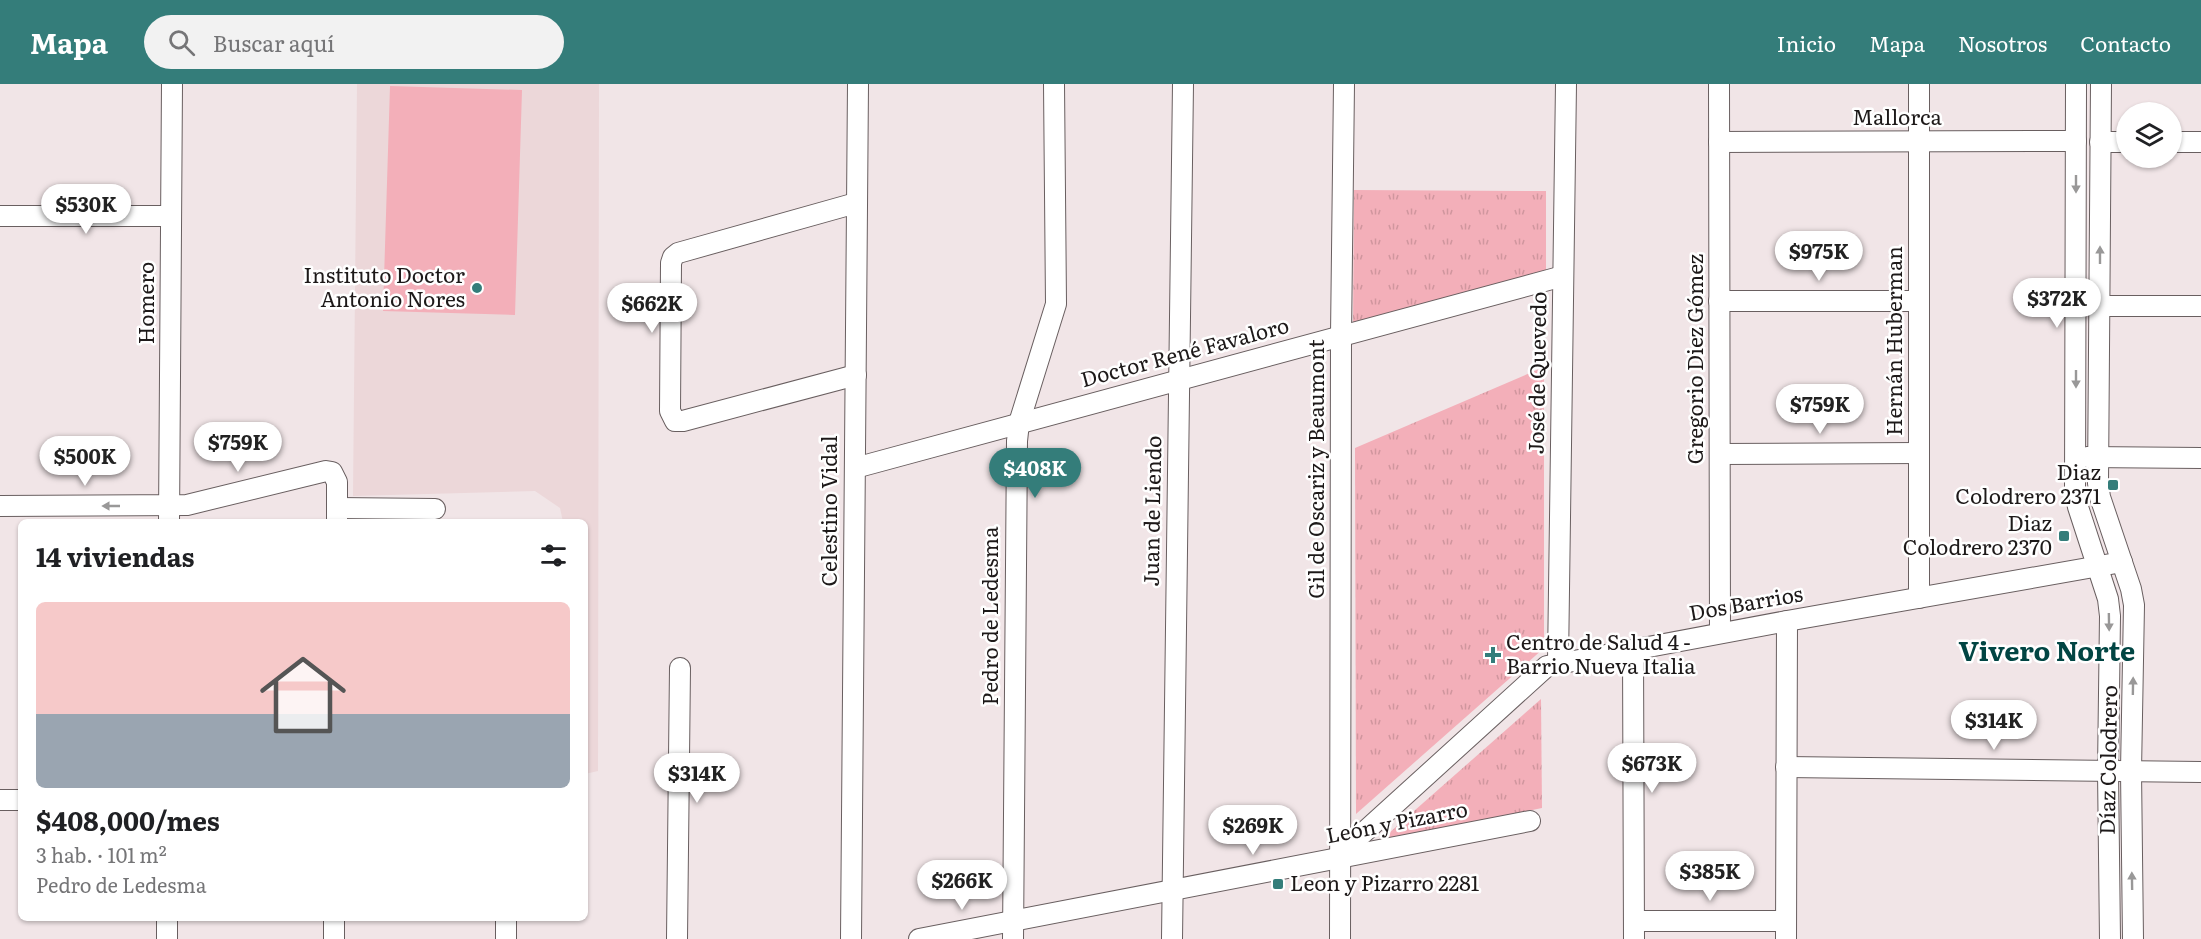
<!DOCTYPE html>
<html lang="es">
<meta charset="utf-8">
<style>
body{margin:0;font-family:Literata,serif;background:#f2f2f2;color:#202124;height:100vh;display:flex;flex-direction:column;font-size:22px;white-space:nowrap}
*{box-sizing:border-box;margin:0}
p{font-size:20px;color:#757577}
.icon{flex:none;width:33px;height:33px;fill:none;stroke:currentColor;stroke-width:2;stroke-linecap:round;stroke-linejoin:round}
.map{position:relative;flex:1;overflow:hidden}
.details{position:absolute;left:18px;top:435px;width:570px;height:402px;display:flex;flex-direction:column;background:#fff;border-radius:9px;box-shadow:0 2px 4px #0004}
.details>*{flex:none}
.tools{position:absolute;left:2116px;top:18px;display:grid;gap:12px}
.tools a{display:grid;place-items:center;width:66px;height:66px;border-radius:50%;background:#fff;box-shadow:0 2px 4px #0004;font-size:30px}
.price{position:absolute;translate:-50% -51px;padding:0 14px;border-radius:21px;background:#fff;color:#222;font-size:20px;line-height:39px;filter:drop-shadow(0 2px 3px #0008)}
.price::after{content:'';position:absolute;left:50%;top:36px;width:18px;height:14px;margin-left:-9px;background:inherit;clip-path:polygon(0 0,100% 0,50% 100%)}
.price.selected{background:#347d7a;color:#fff}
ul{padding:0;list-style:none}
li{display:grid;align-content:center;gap:12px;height:318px;padding:0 18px}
li span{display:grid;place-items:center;height:186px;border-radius:9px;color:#555}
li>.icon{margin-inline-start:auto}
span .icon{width:108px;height:108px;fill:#fffc;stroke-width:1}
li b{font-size:26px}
h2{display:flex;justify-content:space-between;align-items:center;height:72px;padding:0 18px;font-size:26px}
header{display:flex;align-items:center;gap:36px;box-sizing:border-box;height:84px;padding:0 30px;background:#347d7a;color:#fff}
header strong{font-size:28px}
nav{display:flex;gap:33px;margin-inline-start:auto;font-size:21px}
.search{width:420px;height:54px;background:#f2f2f2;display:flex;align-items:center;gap:15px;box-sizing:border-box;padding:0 21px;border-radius:33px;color:#757577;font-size:22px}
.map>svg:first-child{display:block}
.built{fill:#ecd7d9}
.park{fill:url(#park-tufts)}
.garden{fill:#f3afb9}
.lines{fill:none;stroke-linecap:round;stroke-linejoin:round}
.minor-casing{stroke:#695f60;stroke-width:22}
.minor{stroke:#fff;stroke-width:20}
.oneway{fill:#999898}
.poi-dot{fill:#347d7a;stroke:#fff;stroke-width:2}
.labels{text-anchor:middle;stroke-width:5;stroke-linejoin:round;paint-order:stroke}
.street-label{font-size:21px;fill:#1d1919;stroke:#fff}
.poi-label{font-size:21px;fill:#1d1919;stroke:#fff;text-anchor:end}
.district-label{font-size:27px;font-weight:bold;fill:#014543;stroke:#fff}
</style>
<header>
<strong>Mapa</strong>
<div class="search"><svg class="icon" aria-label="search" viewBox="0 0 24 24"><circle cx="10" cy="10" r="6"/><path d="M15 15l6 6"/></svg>Buscar aquí</div>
<nav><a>Inicio</a><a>Mapa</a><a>Nosotros</a><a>Contacto</a></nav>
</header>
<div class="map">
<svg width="2201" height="855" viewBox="0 0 2201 855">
<defs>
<pattern id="park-tufts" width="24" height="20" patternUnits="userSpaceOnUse" patternTransform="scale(1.5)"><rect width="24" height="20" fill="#f3afb9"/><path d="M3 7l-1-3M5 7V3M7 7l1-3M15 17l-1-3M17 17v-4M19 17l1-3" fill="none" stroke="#d0969e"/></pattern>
</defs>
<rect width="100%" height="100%" fill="#f1e5e7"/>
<!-- built -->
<path class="built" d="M357 0H599L598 687 585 690V438H563L560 424 535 407 353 412Z"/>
<!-- park -->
<g class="park">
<path d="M1354 106 1546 107V193L1353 243Z"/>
<path d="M1544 283V564L1356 730 1355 364Z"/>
<path d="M1541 615 1542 724 1380 757Z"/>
</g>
<!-- garden -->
<path class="garden" d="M390 2 522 6 515 231 383 227Z"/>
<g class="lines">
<defs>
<g id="minor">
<path d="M1719 0 1720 549"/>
<path d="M2076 0 2075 409 2078 423 2108 515 2110 532 2108 687 2110 855"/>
<path d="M2101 0 2098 399 2100 413 2131 505 2134 521 2131 687 2133 855"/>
<path d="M1719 58 2076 57"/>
<path d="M2100 58H2127"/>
<path d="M2172 58H2201"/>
<path d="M856 119 678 169 673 173 671 179 670 327 675 337H683L856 291"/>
<path d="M0 132H171"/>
<path d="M1719 217H1919"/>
<path d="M2099 222H2201"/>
<path d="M1721 370 1919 369"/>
<path d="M2087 373 2201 374"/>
<path d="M855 384 1563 192"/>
<path d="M0 422 187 421 326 387 332 388 337 398V438"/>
<path d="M337 424 435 425"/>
<path d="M169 438 172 0"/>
<path d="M1919 514V0"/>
<path d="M1633 566 1634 855"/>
<path d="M1558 578 1566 0"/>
<path d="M1786 683 2201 688"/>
<path d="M0 716H21"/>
<path d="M1340 770 1547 582 1787 537 2122 478"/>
<path d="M1634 837H1786"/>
<path d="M167 855V834"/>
<path d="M334 855V834"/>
<path d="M506 855V834"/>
<path d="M677 855 680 584"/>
<path d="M851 855 858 0"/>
<path d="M919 855 1530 737"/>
<path d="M1013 855 1017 357 1019 339 1056 220 1054 0"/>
<path d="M1172 855 1183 0"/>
<path d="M1340 855 1341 252 1344 0"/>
<path d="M1786 855 1787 537"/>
</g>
</defs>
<!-- minor casing -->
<use href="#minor" class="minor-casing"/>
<!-- minor -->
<use href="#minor" class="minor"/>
</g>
<!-- one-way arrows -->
<defs><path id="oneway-solid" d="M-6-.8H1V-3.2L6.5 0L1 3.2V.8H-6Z" transform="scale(1.5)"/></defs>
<g class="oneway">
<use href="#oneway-solid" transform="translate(2076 100) rotate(90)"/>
<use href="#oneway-solid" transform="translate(2100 171) rotate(-90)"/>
<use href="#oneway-solid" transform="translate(2076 295) rotate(90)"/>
<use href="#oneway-solid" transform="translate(111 422) rotate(-180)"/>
<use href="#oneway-solid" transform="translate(2109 538) rotate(89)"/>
<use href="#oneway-solid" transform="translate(2133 602) rotate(-89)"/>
<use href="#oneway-solid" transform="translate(2132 797) rotate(-91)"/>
</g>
<!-- markers -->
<g class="poi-dot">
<circle cx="477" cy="204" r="6"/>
<rect x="2107" y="395" width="12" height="12" rx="3"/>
<rect x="2058" y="446" width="12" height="12" rx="3"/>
<path d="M1490 562h6v6h6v6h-6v6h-6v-6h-6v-6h6z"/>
<rect x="1272" y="794" width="12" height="12" rx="3"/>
</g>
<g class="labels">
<!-- street labels -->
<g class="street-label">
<text x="1897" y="41">Mallorca</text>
<text transform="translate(147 219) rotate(-90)" y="7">Homero</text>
<text transform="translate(1895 257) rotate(-90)" y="7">Hernán Huberman</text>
<text transform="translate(1185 269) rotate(-15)" y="7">Doctor René Favaloro</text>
<text transform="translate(1696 275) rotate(-90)" y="7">Gregorio Diez Gómez</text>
<text transform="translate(1538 289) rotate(-89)" y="7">José de Quevedo</text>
<text transform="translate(1317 385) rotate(-90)" y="7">Gil de Oscariz y Beaumont</text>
<text transform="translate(830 427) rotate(-90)" y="7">Celestino Vidal</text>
<text transform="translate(1153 427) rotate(-89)" y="7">Juan de Liendo</text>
<text transform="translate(1746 520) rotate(-10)" y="7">Dos Barrios</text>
<text transform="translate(991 532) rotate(-90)" y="7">Pedro de Ledesma</text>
<text transform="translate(2109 676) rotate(-89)" y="7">Díaz Colodrero</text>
<text transform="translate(1397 739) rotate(-11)" y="7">León y Pizarro</text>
</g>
<!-- poi labels -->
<g class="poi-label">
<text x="465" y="199">Instituto Doctor<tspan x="465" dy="24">Antonio Nores</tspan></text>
<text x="2101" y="396">Diaz<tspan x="2101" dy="24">Colodrero 2371</tspan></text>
<text x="2052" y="447">Diaz<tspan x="2052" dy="24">Colodrero 2370</tspan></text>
<text x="1506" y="566" text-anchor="start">Centro de Salud 4 -<tspan x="1506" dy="24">Barrio Nueva Italia</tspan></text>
<text x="1290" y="807" text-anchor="start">Leon y Pizarro 2281</text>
</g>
<!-- district labels -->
<g class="district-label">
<text x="2047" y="577">Vivero Norte</text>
</g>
</g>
</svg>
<div class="tools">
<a><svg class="icon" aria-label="layers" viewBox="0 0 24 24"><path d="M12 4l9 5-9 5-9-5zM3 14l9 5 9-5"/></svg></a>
</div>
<b class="price" style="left:86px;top:151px">$530K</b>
<b class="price" style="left:1819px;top:198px">$975K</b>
<b class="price" style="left:2057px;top:245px">$372K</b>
<b class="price" style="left:652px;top:250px">$662K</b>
<b class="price" style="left:1820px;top:351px">$759K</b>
<b class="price" style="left:238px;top:389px">$759K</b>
<b class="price" style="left:85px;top:403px">$500K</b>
<b class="price selected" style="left:1035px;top:415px">$408K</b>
<b class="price" style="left:1994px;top:667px">$314K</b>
<b class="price" style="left:1652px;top:710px">$673K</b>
<b class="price" style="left:697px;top:720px">$314K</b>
<b class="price" style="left:1253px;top:772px">$269K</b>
<b class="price" style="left:1710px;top:818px">$385K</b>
<b class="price" style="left:962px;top:827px">$266K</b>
<section class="details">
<h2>14 viviendas<svg class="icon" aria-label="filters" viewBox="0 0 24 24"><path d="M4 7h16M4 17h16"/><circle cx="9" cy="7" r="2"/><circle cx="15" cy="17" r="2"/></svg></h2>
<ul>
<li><span style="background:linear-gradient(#f6c9c9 60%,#9aa5b1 0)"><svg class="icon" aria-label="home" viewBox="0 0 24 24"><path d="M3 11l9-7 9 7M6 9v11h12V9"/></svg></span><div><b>$408,000/mes</b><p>3 hab. · 101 m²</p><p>Pedro de Ledesma</p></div></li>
</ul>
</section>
</div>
